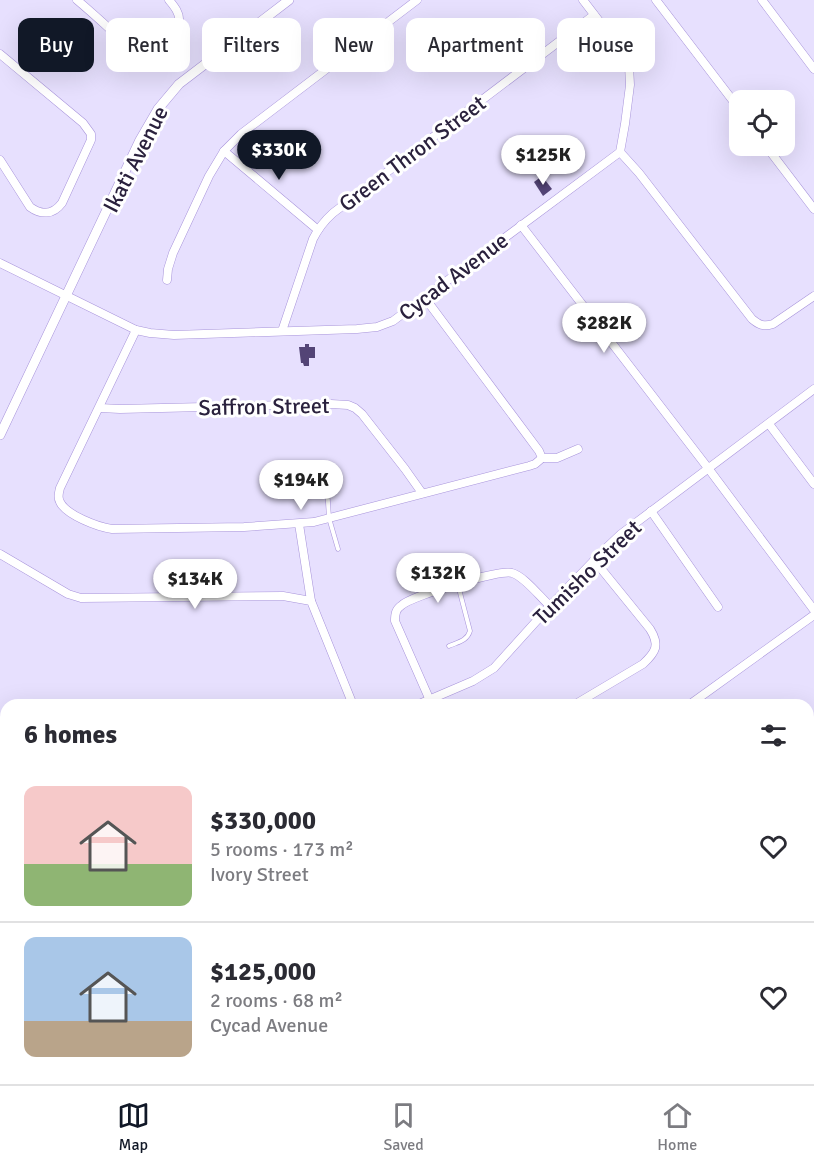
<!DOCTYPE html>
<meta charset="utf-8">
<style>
body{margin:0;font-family:Signika,sans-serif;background:#f7f7f7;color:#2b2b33;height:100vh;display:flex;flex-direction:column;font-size:22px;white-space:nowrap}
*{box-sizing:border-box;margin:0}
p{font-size:20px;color:#7c7c81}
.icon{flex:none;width:33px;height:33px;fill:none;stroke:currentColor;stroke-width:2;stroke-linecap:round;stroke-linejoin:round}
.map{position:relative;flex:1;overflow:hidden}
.details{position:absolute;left:0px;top:699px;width:814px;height:386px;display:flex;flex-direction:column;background:#fff;border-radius:18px 18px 0 0;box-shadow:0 6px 24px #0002}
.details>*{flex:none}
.top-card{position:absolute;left:18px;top:18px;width:778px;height:54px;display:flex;gap:12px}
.fabs{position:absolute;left:729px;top:90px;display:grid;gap:12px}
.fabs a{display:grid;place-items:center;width:66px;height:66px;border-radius:12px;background:#fff;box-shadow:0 6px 24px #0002;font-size:30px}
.price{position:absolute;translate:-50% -51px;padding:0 14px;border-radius:21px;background:#fff;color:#222;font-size:20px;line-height:39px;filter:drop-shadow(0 2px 3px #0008)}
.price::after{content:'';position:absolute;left:50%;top:36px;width:18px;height:14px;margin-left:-9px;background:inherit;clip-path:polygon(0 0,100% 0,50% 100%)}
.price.selected{background:#111827;color:#fff}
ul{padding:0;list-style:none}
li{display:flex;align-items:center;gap:18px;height:150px;padding:0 24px}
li+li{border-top:2px solid #e1e1e2}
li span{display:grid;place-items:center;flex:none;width:168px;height:120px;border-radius:12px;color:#555}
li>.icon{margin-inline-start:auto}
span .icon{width:72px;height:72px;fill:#fffc;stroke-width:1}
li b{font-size:26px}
h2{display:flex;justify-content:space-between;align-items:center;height:72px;padding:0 24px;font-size:26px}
.pill{padding:0 21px;border-radius:12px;background:#fff;box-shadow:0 6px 24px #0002;font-size:21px;line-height:54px}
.pill.selected{background:#111827;color:#fff}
.menu{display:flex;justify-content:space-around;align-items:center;height:84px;border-top:2px solid #e1e1e2;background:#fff;font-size:16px;color:#7c7c81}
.menu a{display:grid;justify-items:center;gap:3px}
.menu .selected{color:#111827}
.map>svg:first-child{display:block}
.building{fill:#534476}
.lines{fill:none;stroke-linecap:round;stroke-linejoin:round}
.service-casing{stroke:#a894db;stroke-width:5}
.minor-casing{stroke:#a894db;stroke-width:9}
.tertiary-casing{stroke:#a894db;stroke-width:10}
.service{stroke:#fff;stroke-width:4}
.minor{stroke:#fff;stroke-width:8}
.tertiary{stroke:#fff;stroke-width:9}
.labels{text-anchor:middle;stroke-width:6;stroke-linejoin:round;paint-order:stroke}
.street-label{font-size:22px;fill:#2a213d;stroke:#fff}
</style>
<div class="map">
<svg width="814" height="1084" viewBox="0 0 814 1084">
<rect width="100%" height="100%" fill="#e7e0fe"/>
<!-- building -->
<g class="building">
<path d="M542 176 552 189 543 196 534 182Z"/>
<path d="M637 313 643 322 632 330 630 327 628 328 624 323Z"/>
<path d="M305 344H309V347H315V358H309V366H304L303 363H301L299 347H305Z"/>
</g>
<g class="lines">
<defs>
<g id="service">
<path d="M327 487 329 518 338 549"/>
<path d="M449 646C458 642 467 641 470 631L458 585"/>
</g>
<g id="minor">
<path d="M77 0C89 10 101 21 112 31 119 37 126 45 135 49 148 54 177 35 179 21 180 13 174 6 169 0"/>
<path d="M656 0 740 110"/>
<path d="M762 0 814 69"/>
<path d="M0 54 83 123 91 134V140L62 203C53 215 41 215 30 207L0 160"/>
<path d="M766 146 814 209"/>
<path d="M224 151 318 230"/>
<path d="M620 152 639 173 752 319C759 325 764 327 773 324L814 296"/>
<path d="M521 225 708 468 814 610"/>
<path d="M0 263 136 330 150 333 174 335 357 329 377 327 393 321 620 152 625 124 630 85 629 65 619 47 583 0"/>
<path d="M167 280 168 269 173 253 209 176 224 151 241 134 417 0"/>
<path d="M136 330 60 488C59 493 57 497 60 502 66 515 98 527 112 529L244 527 314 522 529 466 535 464 542 458 539 451 425 298"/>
<path d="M282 331 313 239C318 229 324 221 333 213L594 15"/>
<path d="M100 408 120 409 331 404 348 405 355 408 362 414 405 469 422 493"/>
<path d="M769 424 814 484"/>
<path d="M542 458H557L578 449"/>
<path d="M651 511 718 607"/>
<path d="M299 524 311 601"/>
<path d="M0 554 68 594 81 598 283 596 311 601 353 705"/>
<path d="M417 705 473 681 494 668 550 606 605 549 621 534 814 389"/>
<path d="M432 705 395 621C395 613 396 609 402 605 412 596 500 569 512 573 524 576 540 597 550 606"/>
<path d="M574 705 643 664C656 652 660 645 650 629L594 560"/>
<path d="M689 705 814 615"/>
<path d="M808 724 814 732"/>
<path d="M808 845 814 836"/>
<path d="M808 944 814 943"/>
<path d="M0 1017 6 1014"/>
<path d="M808 1021 814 1020"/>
<path d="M216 1078 218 1084"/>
<path d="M18 1084 19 1078"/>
<path d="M181 1084 195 1078"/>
<path d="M384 1084 397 1078"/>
<path d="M543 1084 566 1078"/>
</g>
<path id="tertiary" d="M0 435 140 140 158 109 179 84 289 0"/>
</defs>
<!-- service casing -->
<use href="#service" class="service-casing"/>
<!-- minor casing -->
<use href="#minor" class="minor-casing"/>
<!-- tertiary casing -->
<use href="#tertiary" class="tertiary-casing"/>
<!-- service -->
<use href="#service" class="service"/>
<!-- minor -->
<use href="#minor" class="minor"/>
<!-- tertiary -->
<use href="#tertiary" class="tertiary"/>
</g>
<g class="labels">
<!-- street labels -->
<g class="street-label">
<text transform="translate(412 153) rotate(-37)" y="8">Green Thron Street</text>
<text transform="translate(135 159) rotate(-63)" y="8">Ikati Avenue</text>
<text transform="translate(453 276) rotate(-37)" y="8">Cycad Avenue</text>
<text transform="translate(264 406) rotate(-1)" y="8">Saffron Street</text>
<text transform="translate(587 572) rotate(-44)" y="8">Tumisho Street</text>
</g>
</g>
</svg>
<div class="fabs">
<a><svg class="icon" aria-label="locate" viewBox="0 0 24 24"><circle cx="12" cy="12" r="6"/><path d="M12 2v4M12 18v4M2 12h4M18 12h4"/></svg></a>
</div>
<b class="price selected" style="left:279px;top:181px">$330K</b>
<b class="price" style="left:543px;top:186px">$125K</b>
<b class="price" style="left:604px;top:354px">$282K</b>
<b class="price" style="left:301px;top:511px">$194K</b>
<b class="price" style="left:438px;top:604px">$132K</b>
<b class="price" style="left:195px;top:610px">$134K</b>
<div class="top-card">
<a class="pill selected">Buy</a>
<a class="pill">Rent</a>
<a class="pill">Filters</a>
<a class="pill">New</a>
<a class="pill">Apartment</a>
<a class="pill">House</a>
</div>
<section class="details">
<h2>6 homes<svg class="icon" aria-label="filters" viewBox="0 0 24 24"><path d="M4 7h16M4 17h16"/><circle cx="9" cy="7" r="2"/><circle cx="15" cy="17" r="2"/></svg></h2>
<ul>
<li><span style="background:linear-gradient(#f6c9c9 65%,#8fb573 0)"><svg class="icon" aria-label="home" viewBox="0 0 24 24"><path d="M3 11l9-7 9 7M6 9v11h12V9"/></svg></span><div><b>$330,000</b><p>5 rooms · 173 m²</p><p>Ivory Street</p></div><svg class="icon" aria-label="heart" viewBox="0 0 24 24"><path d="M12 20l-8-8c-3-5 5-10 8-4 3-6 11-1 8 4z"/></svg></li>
<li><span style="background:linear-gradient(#a9c7e8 70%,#b9a48a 0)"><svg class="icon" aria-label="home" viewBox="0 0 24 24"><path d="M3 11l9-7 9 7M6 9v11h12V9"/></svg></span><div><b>$125,000</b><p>2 rooms · 68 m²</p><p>Cycad Avenue</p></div><svg class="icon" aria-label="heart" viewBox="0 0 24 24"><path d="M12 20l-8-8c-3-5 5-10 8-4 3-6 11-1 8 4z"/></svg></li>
</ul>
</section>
</div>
<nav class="menu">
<a class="selected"><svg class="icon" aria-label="map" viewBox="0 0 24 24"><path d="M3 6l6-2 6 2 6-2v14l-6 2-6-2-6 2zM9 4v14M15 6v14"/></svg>Map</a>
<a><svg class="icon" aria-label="saved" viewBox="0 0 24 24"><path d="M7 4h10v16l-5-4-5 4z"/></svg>Saved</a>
<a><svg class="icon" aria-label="home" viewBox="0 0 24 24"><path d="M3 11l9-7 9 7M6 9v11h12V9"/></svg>Home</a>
</nav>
